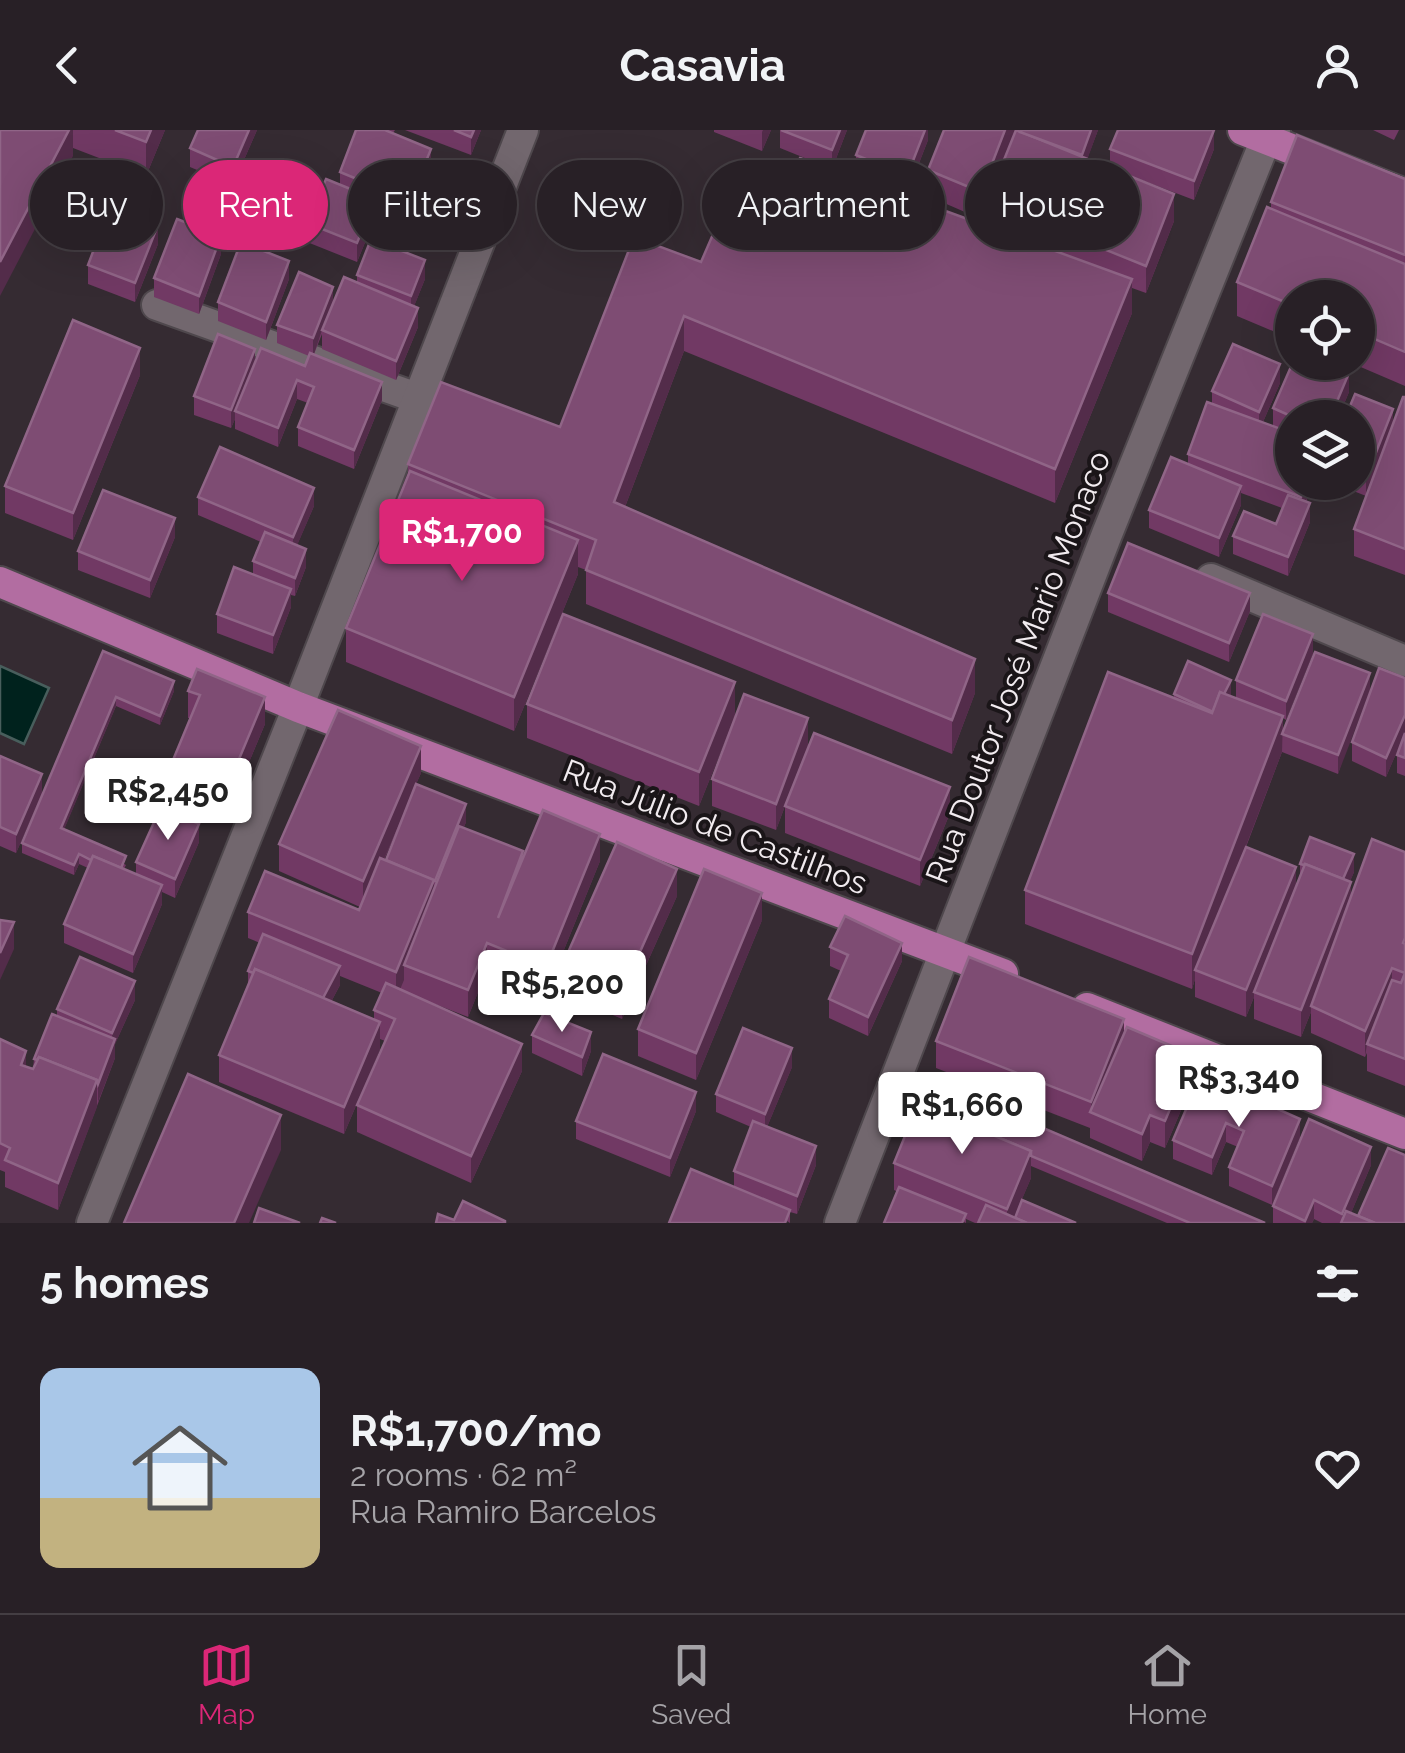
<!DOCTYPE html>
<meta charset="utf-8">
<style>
body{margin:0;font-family:Raleway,sans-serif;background:#342d32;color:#f1f3f6;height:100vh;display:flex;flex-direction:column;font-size:38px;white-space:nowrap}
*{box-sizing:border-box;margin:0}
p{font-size:32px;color:#a5a3a7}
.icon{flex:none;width:55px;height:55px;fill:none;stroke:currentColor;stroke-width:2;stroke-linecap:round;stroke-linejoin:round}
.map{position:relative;height:1093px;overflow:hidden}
.drawer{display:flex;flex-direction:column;background:#282026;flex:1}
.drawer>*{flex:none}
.top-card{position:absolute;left:30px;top:30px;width:1345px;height:90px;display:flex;gap:20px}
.controls{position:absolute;left:1275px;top:150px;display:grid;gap:20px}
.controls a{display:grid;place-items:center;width:100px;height:100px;border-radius:50%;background:#282026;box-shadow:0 10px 40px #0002,0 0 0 2px #443e43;font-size:50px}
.price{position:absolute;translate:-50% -85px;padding:0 22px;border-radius:10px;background:#fff;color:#222;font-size:32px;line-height:65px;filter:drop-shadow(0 2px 5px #0008)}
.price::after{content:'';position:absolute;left:50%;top:60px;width:30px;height:22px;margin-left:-15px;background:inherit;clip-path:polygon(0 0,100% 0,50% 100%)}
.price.selected{background:#db2777;color:#fff}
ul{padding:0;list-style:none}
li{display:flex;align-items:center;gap:30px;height:250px;padding:0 40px}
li+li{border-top:2px solid #443e43}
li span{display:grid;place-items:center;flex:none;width:280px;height:200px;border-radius:20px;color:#555}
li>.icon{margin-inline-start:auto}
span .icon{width:120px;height:120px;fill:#fffc;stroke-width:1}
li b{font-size:42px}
h2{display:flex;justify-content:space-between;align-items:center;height:120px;padding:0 40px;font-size:42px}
.pill{padding:0 35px;border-radius:45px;background:#282026;box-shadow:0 10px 40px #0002,0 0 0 2px #443e43;font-size:35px;line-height:90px}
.pill.selected{background:#db2777;color:#fff}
header{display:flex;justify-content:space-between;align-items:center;height:130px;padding:0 40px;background:#282026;font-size:45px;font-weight:700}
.tabs{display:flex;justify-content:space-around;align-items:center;height:140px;border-top:2px solid #443e43;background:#282026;font-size:28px;color:#a5a3a7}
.tabs a{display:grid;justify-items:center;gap:5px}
.tabs .selected{color:#db2777}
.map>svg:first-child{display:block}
.water{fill:#00221d;stroke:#485e5c;stroke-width:2.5}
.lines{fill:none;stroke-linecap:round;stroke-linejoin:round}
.minor-casing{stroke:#4f484d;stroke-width:34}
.major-casing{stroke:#4f484d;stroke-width:34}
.minor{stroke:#72676e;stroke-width:30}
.major{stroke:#b26da1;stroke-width:30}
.wall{fill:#713964;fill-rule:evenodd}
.shaded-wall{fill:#532c4a}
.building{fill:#7e4c73;stroke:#906587;stroke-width:2.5}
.labels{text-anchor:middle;stroke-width:8;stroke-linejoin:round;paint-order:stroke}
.street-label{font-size:32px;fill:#f1ebef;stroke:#1a1518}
</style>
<header><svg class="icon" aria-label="back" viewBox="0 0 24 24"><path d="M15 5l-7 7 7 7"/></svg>Casavia<svg class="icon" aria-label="person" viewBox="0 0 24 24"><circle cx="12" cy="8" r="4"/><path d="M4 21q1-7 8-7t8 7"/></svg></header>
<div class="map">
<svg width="1405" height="1093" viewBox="0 0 1405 1093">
<rect width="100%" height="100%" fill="#352b32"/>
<!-- water -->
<path class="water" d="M0 536 49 558 24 614 0 603Z"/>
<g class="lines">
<defs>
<g id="minor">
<path d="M157 175 417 268"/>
<path d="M1211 449 1405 531"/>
<path d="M92 1093 298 577 523 0"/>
<path d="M840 1093 1107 404 1266 9 1275 0"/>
</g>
<g id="major">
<path d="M1243 0 1405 64"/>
<path d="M0 452 298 577 1003 844"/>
<path d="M1087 878 1405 1004"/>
</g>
</defs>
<!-- minor casing -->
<use href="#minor" class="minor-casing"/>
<!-- major casing -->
<use href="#major" class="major-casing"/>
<!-- minor -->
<use href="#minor" class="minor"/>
<!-- major -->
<use href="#major" class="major"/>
</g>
<!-- wall -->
<g class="wall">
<path d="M0 0H165L146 46 73 18V26Z"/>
<path d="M257 0 233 55 190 37V18Z"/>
<path d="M356 0H395L393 3 431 37 410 89 375 75V88L357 132 307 112V93L340 55V42Z"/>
<path d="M405 0H481L471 25Z"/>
<path d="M714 0H771L762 21 714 2Z"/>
<path d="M780 0H847L832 39 780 18Z"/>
<path d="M928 0V10L907 64 856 44V25Z"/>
<path d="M1021 0H1098L1087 29 1174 91 1146 163 1132 158V183L1055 373 684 221 625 377 975 563 952 624 586 474V440L578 437V444L514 601 346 532V498L408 346V334L560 297 701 132 780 58 987 96V74L981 89 928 66V40L1020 2Z"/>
<path d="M1373 0H1399L1394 10Z"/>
<path d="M1110 19H1214L1194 70 1110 38Z"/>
<path d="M1405 49V256L1349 232H1358V168H1292V209L1237 186V152L1271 79V72Z"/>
<path d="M158 114 135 172 88 154V135Z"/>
<path d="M221 124 199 184 154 167V148Z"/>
<path d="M357 145 425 149 414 176 418 197 396 250 322 219V204L314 224 382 270 354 339 298 316V297L308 273 297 269 278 317 235 299V289L231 298 194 285V266L255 234 305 236 309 226 277 213V195L333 173 357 152Z"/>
<path d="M289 149 266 210 218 191V172Z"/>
<path d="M140 245 73 410 5 383V356Z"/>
<path d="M1280 253 1263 292 1273 296V278L1349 262 1338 288H1292V352H1313L1306 372 1310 392 1288 446 1233 424V406L1276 394 1282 378 1241 363V375L1219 427 1149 398V380L1188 334V324L1212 274V261Z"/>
<path d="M1405 267V445L1354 426V399L1366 366 1331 352H1358V288L1393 294Z"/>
<path d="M198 367 314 376 297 415 306 437 295 466 291 465V477L273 524 217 503V484L253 445V431L261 412 198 385Z"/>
<path d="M175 407 150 468 78 440V421Z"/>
<path d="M1108 463 1250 481 1229 532 1108 482Z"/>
<path d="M103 521 174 561 160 595 116 576 64 699 126 735 124 739 136 744V732L199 712 175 768 162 762V774L133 843 64 813V794L88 738 79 734 74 745 22 723V713Z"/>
<path d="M1313 523 1286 590 1283 588V603L1370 543 1338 644 1282 622 1246 717 1296 755 1300 745V734L1354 742 1350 751 1351 766 1405 722V956L1367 941V923L1365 927 1311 903V882L1301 907 1254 889V867L1246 887 1195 867V849L1192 859 1025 794V760L1174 568V564L1231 566 1236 568V550Z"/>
<path d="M1405 548V646L1397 643V625L1403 607 1386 647 1352 631V612Z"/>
<path d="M188 561 265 594 229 680 173 657V630L190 588H188Z"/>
<path d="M527 574 735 586 699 676 527 608Z"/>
<path d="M808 615 787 670 950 683 920 756 785 703V676L776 700 712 676V649Z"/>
<path d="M0 626 42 663 16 723 0 716Z"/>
<path d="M421 643 416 654 466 692 464 697 523 728 600 731 546 864 487 840 468 887 422 869 522 941 471 1053 357 1002V975L385 911 380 909V919L344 1004 219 952V925L248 856V841L260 813 248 808V782L359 780 360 777 279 741V714ZM410 670 386 730H384ZM340 846 382 863 374 880V890L331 872 340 855Z"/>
<path d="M677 766 622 889 562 863V836Z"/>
<path d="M762 790 696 950 638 926V899Z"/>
<path d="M830 817 902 831 868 906 829 888V869L841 841 830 836Z"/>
<path d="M135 870 115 914V928L58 1080 5 1057V1042L0 1040V909L26 937 33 939 34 929 57 886V879Z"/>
<path d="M1124 903 1193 952 1165 1018 1150 1012 1142 1031 1090 1008V998L936 938V911Z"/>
<path d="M532 905 591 921 582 946 532 923Z"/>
<path d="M792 937 767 997 816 1035 797 1084 790 1082V1093L734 1057V1041L751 997 716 982V964Z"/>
<path d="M1196 956 1300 1007 1272 1075 1229 1056V1037L1238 1017 1226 1012 1212 1045 1173 1029V1010Z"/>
<path d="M905 974 1265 1093H1167L1031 1036V1048L1014 1087 1076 1093H975L966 1089V1093L894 1060V1033L913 987 905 983Z"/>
<path d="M696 981 670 1047 576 1009V991Z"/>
<path d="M1371 1035 1351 1083 1358 1086 1405 1093H1322L1314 1089 1312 1093H1273V1076Z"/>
</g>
<!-- shaded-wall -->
<g class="shaded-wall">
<path d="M69 0H73V26L0 166V132Z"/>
<path d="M151 0H165L146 46V12Z"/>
<path d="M249 0H257L233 55V37Z"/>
<path d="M474 0H481L471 25V7Z"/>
<path d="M763 0H771L762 21V2Z"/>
<path d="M840 0H847L832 39V20Z"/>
<path d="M925 0H928V10L907 64V46Z"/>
<path d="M1005 0H1016L981 89V62Z"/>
<path d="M1091 0H1098L1082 44V25Z"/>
<path d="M1214 0V19L1194 70V51Z"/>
<path d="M431 19V37L410 89V71Z"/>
<path d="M1174 64V91L1146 163V136Z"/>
<path d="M375 69V88L357 132V113Z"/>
<path d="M158 95V114L135 172V153Z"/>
<path d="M221 106V124L199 184V166Z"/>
<path d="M425 130V149L411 184V166Z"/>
<path d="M289 131V149L266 210V192Z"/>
<path d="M1132 149V183L1055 373V339Z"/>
<path d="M333 157V176L322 200 313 227V208Z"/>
<path d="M418 178V197L396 250V231Z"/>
<path d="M684 186V221L614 406V372Z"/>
<path d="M140 218V245L73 410V383Z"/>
<path d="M255 219V238L235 281V289L231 298V280Z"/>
<path d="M1280 234V253L1259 301V282Z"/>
<path d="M1349 243V262L1338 288H1330Z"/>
<path d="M297 250V269L278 317V298Z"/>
<path d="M382 252V270L354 339V320Z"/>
<path d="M1393 279V298L1366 367V348Z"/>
<path d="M1306 352H1313L1301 385V367Z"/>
<path d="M1241 356V375L1219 427V408Z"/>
<path d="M314 358V376L293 425V407Z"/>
<path d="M1310 373V392L1288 446V427Z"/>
<path d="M175 388V407L150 468V450Z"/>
<path d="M578 410V444L514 601V567Z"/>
<path d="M306 419V437L295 466V448Z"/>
<path d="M291 459V477L273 524V505Z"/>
<path d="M1250 463V481L1229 532V513Z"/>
<path d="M1313 504V523L1286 590V571Z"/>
<path d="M975 529V563L952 624V590Z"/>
<path d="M1370 543V561L1338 644V625Z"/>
<path d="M1231 550V569L1216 583Z"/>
<path d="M174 551V561L160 595V586Z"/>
<path d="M735 552V586L699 676V642Z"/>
<path d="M116 567V576L61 707V698Z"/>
<path d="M265 567V594L229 680V653Z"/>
<path d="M1405 585V603L1386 647V628Z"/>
<path d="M1283 586 1282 622 1198 841 1195 840V849L1192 859V824Z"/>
<path d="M808 588V615L776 700V674Z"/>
<path d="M421 616V643L363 778V751Z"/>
<path d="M42 644V663L16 723V704Z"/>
<path d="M950 657V683L920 756V730Z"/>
<path d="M466 674V692L435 769V751Z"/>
<path d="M199 694V712L175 768V749Z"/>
<path d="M600 704V731L546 864V837Z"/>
<path d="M79 724V734L74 745V735Z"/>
<path d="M1354 724V742L1343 769V750Z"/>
<path d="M1296 737V764L1254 862V867L1246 887V860Z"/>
<path d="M677 739V766L622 889V862Z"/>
<path d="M434 750V777L404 835V850L396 869V842Z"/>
<path d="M1351 752V779L1311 876V882L1301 907V880Z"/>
<path d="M162 755V774L133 843V824Z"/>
<path d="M762 763V790L696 950V923Z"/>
<path d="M14 792V819L0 850V823Z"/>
<path d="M487 813V840L468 887V860Z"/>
<path d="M902 813V831L868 906V887Z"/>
<path d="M340 836V855L322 889V870Z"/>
<path d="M1392 838V864L1367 914 1365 927V901Z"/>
<path d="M135 851V870L115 914V928L98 972V954L112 918V903Z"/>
<path d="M1124 889V916L1091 982V972Z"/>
<path d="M380 892V919L344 1004V977Z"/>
<path d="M591 902V921L582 946V927Z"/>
<path d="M522 914V941L471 1053V1026Z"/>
<path d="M792 918V937L765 1002V984Z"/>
<path d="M26 921V948L21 935Z"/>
<path d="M1193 925V952L1165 1018V991Z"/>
<path d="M97 950V977L58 1080V1053Z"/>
<path d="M696 962V981L670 1047V1028Z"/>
<path d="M281 985V1020L249 1093H234Z"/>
<path d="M1150 985V1012L1142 1031V1004Z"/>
<path d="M1300 989V1007L1272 1075V1056Z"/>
<path d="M1226 993V1012L1212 1045V1027Z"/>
<path d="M816 1016V1035L797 1084V1066Z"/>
<path d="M1371 1017V1035L1347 1093H1342V1084Z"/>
<path d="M1031 1021V1048L1012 1093H1007V1079Z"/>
<path d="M1314 1070V1089L1312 1093H1305Z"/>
</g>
<!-- building -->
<g class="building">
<path d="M0 0H69L0 132Z"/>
<path d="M115 0H151L146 12Z"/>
<path d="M198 0H249L233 37 190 18Z"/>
<path d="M356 0H385L431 19 410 71 340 42Z"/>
<path d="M454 0H474L471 7Z"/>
<path d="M781 0H840L832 20Z"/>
<path d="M866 0H925L907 46 856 25Z"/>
<path d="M944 0H1005L981 62 928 40Z"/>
<path d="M1016 0 1174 64 1146 136 987 72Z"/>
<path d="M1021 0H1091L1082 25 1020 2Z"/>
<path d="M1118 0H1214L1194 51 1110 19Z"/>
<path d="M1297 5 1405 49V125L1271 72Z"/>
<path d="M800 28 1132 149 1055 339 684 186 614 372 975 529 952 590 586 440 596 410 408 334 441 252 560 297 634 107 701 132 737 49 780 58Z"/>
<path d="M326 49 375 69 357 113 307 93Z"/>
<path d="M110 77 158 95 135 153 88 135Z"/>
<path d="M1267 77 1405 134V222L1358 202V168H1292V175L1237 152Z"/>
<path d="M177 89 221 106 199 166 154 148Z"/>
<path d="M371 109 425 130 411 166 357 145Z"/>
<path d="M241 112 289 131 266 192 218 172Z"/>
<path d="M299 142 333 157 313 208 277 195Z"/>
<path d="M344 147 418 178 396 231 322 200Z"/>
<path d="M73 190 140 218 73 383 5 356Z"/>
<path d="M218 204 255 219 231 280 194 266Z"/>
<path d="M1233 214 1280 234 1259 282 1212 261Z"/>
<path d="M261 218 305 236 310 223 382 252 354 320 298 297 314 257 297 250 278 298 235 281Z"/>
<path d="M1293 232H1325L1349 243 1330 288H1295L1273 278Z"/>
<path d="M1355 264 1393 279 1366 348 1358 344V288H1345Z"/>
<path d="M1403 267H1405V419L1354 399Z"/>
<path d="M1207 272 1292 303V352H1306L1301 367 1188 324Z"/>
<path d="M220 317 314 358 293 407 198 367Z"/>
<path d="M1171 327 1241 356 1219 408 1149 380Z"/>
<path d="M410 341 578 410 514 567 346 498Z"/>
<path d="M103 360 175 388 150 450 78 421Z"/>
<path d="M1288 365 1310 373 1288 427 1233 406 1244 381 1276 394Z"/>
<path d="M265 402 306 419 295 448 253 431Z"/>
<path d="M1128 413 1250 463 1229 513 1108 463Z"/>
<path d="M234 437 291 459 273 505 217 484Z"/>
<path d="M563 484 735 552 699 642 527 574Z"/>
<path d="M1263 484 1313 504 1286 571 1236 550Z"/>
<path d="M103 521 174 551 160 586 116 567 61 698 126 726 121 738 93 726 91 730 79 724 74 735 22 713Z"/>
<path d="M1315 522 1370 543 1338 625 1282 604Z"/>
<path d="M1188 531 1231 550 1224 564 1220 562 1213 582 1174 564Z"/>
<path d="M1379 538 1405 548V585L1386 628 1352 612Z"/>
<path d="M197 539 265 567 229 653 173 630 200 565 188 561Z"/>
<path d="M1108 542 1212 583 1220 562 1283 586 1192 824 1025 760Z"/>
<path d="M744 564 808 588 776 674 712 649Z"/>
<path d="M338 580 421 616 363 751 279 714Z"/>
<path d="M814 603 950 657 920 730 785 676Z"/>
<path d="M1405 603V628L1397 625Z"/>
<path d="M0 626 42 644 16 704 0 697Z"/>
<path d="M416 654 466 674 435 751 386 730Z"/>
<path d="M161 677 199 694 175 749 136 732Z"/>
<path d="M543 680 600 704 546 837 487 813 468 860 404 835 459 696 523 721 498 788Z"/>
<path d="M1310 707 1354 724 1343 749 1305 734 1304 735 1300 734Z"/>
<path d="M1372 709 1405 722V808L1403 813 1405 814V929L1367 914 1392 850 1401 853 1405 843 1392 838 1365 901 1311 876Z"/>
<path d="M617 712 677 739 622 862 562 836Z"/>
<path d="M1246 717 1296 737 1246 860 1195 840Z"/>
<path d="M93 726 162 755 133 824 64 794Z"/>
<path d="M380 728 434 750 396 842 248 782 265 741 359 780Z"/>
<path d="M1305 734 1351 752 1301 880 1254 862Z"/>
<path d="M704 739 762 763 696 923 638 899Z"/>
<path d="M845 786 902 813 868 887 829 869 848 825 830 817Z"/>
<path d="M0 790 14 792 0 823Z"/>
<path d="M263 804 340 836 323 868 255 839 253 843 248 841Z"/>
<path d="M80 827 135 851 112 903 57 879Z"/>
<path d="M969 827 1124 889 1091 972 936 911Z"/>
<path d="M255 839 380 892 344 977 219 925Z"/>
<path d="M386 853 522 914 471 1026 357 975 395 889 374 880Z"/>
<path d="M544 883 591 902 582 927 532 905Z"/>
<path d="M52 884 115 909 98 954 97 950 39 927 37 930 34 929Z"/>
<path d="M1127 897 1193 925 1165 991 1150 985 1142 1004 1090 982Z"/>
<path d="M743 898 792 918 765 984 716 964Z"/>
<path d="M0 909 26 921 21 935 33 939 39 927 97 950 58 1053 5 1030 10 1018 0 1013Z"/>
<path d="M603 924 696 962 670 1028 576 991Z"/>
<path d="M188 944 281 985 234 1093H124Z"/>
<path d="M917 944 1265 1093H1190L1031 1026V1021L918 974 916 978 905 974Z"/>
<path d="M1222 954 1300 989 1272 1056 1229 1037 1244 1001 1226 993 1212 1027 1173 1010 1196 956 1217 965Z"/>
<path d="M918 974 1031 1021 1007 1079 894 1033Z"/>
<path d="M1309 989 1371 1017 1342 1084 1314 1070 1305 1091 1273 1076Z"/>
<path d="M753 991 816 1016 797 1066 734 1041Z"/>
<path d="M1388 1018 1405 1025V1093H1375L1358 1086Z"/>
<path d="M691 1039 790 1080 785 1093H669Z"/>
<path d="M899 1057 966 1084 962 1093H884Z"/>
<path d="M1022 1070 1076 1093H1027L1015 1088Z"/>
<path d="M463 1071 505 1091V1093H436L438 1084 454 1090Z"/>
<path d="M986 1075 1027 1093H978Z"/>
<path d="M259 1078 300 1093H254Z"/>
<path d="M1346 1081 1375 1093H1341Z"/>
<path d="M322 1088 336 1093H320Z"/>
</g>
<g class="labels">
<!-- street labels -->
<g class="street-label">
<text transform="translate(1018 537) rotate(-69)" y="11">Rua Doutor José Mario Monaco</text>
<text transform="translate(715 697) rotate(21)" y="11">Rua Júlio de Castilhos</text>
</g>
</g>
</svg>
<div class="controls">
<a><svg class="icon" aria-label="locate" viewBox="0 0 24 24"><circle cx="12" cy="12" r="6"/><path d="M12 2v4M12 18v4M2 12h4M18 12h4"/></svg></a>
<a><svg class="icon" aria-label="layers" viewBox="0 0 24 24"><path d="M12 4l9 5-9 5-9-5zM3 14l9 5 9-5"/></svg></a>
</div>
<b class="price selected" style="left:462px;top:454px">R$1,700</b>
<b class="price" style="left:168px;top:713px">R$2,450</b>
<b class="price" style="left:562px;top:905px">R$5,200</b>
<b class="price" style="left:1239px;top:1000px">R$3,340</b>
<b class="price" style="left:962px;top:1027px">R$1,660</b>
<div class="top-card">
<a class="pill">Buy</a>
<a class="pill selected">Rent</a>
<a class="pill">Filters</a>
<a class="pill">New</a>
<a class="pill">Apartment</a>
<a class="pill">House</a>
</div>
</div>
<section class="drawer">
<h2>5 homes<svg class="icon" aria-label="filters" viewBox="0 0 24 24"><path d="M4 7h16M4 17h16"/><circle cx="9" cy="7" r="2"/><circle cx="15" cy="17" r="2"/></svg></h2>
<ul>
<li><span style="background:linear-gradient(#a9c7e8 65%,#c2b280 0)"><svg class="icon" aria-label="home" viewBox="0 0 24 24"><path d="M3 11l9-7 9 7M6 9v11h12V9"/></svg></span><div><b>R$1,700/mo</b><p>2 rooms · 62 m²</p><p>Rua Ramiro Barcelos</p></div><svg class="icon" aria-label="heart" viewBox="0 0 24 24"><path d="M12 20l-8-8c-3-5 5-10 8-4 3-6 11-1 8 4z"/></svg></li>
</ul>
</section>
<nav class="tabs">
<a class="selected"><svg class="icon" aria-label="map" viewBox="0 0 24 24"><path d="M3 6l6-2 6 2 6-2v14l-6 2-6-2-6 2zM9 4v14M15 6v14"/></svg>Map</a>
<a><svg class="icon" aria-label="saved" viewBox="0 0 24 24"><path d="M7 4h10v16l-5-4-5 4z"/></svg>Saved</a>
<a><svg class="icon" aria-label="home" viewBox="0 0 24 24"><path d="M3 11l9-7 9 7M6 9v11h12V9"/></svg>Home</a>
</nav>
